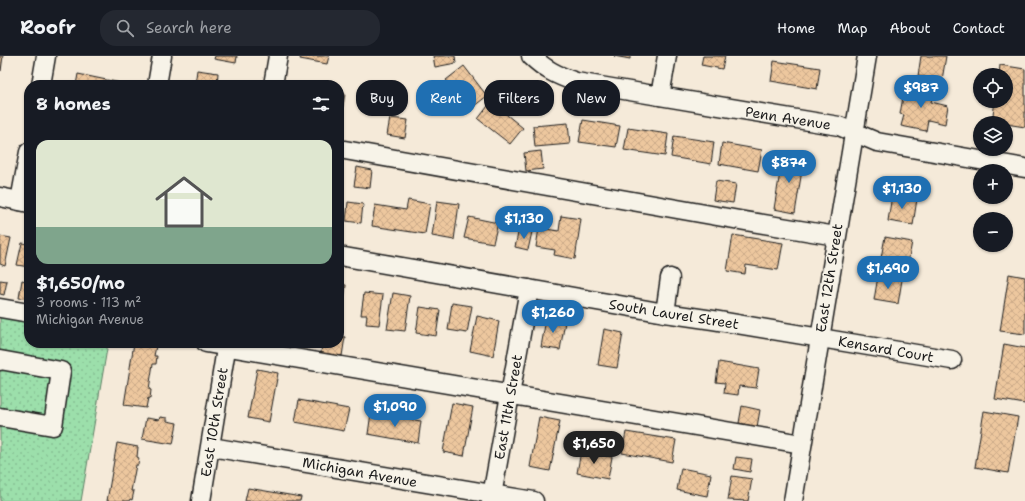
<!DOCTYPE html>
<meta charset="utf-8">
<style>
body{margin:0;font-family:"Shantell Sans",sans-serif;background:#242831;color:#f1f3f6;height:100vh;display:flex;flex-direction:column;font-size:15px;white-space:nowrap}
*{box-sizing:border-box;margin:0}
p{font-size:13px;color:#9ea1a6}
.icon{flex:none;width:22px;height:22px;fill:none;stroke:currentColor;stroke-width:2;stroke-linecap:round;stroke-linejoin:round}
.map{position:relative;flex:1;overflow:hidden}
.side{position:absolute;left:24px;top:24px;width:320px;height:268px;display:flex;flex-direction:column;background:#171b24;border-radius:16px;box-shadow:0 1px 3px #0004}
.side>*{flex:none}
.top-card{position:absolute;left:356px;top:24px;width:380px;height:36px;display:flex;gap:8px}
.buttons{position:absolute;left:973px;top:12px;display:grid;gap:8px}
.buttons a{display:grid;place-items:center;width:40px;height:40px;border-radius:50%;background:#171b24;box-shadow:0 1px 3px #0004;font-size:20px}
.price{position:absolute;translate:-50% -34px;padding:0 9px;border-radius:14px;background:#1f6fb2;color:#fff;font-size:13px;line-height:26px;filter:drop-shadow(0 1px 2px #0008)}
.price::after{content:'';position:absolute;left:50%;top:24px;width:12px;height:9px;margin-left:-6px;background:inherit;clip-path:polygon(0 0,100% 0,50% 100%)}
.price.selected{background:#222;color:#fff}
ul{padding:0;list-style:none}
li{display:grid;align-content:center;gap:8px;height:212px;padding:0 12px}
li+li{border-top:1px solid #363941}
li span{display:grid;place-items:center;height:124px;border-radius:12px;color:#555}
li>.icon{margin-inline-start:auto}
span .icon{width:72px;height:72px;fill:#fffc;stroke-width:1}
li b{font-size:17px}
h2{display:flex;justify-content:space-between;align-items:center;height:48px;padding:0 12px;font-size:17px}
.tag{padding:0 14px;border-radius:16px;background:#171b24;box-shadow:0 1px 3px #0004;font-size:14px;line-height:36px}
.tag.selected{background:#1f6fb2;color:#fff}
header{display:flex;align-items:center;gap:24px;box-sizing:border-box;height:56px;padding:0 20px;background:#171b24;border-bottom:1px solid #363941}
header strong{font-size:19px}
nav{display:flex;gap:22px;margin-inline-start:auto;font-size:14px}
.search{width:280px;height:36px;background:#242831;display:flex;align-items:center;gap:10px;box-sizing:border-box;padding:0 14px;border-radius:16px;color:#9ea1a6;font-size:15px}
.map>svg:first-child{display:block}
.grass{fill:url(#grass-dots);stroke:#5c7e64}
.building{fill:url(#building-cross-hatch);stroke:#1c1c1c}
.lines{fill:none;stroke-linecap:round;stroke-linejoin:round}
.minor-casing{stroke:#1c1c1c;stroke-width:21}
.minor{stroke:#f7f3e8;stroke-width:18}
.labels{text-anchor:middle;stroke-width:3;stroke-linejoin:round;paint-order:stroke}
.street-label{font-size:14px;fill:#1c1c1c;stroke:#f7f3e8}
</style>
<header>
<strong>Roofr</strong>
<div class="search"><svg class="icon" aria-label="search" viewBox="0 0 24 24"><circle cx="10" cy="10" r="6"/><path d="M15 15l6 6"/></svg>Search here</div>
<nav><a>Home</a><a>Map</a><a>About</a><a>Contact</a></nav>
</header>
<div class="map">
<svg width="1025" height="445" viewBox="0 0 1025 445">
<defs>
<pattern id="grass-dots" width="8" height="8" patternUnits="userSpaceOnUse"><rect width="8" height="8" fill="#9cdfab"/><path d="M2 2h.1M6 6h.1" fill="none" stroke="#86bf93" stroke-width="1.8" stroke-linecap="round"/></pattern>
<pattern id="building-cross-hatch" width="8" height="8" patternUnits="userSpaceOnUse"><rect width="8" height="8" fill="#edc79e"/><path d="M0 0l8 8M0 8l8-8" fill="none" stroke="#cbaa88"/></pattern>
</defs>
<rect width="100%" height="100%" fill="#f5ead9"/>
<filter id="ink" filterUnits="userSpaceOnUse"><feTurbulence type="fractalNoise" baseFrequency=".025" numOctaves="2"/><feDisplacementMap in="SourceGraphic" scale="8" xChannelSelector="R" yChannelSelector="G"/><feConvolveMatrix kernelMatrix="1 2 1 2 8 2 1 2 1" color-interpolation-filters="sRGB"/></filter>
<g filter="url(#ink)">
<!-- grass -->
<path class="grass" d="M0 258 29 263V287H108L81 445H0Z"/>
<!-- building -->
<g class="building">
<path d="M0 0H3L1 15 0 14Z"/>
<path d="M215 0H237L236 7 214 3Z"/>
<path d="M301 0H329L327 8 300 3Z"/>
<path d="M433 0H455L456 7 435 11Z"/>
<path d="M614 0H630V3Z"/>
<path d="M703 0H725L722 13 701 9Z"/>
<path d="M921 0H946L942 24 918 20Z"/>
<path d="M774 5 820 12 817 33 771 25Z"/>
<path d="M1000 9 1025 13V71L1006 68V67L992 66 995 45H1006V19H999Z"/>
<path d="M464 10 487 40 469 54 446 24Z"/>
<path d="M197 14 218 17 217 29H195Z"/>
<path d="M78 18 121 27 120 29H76Z"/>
<path d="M908 30 934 35 931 46 948 50 945 68 928 64 926 75 901 70 904 59 900 58 903 41 906 42Z"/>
<path d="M339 37 345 38 339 73Z"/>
<path d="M491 46 523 72 510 88 478 63Z"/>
<path d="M390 62 408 64 405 82 387 79Z"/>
<path d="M583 64 620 70 616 91 579 86Z"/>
<path d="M568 67 570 88 535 91 533 70Z"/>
<path d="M628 72 668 78 665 100 624 94Z"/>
<path d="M674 80 714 86 711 108 671 101Z"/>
<path d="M722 87 762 94 758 115 719 108Z"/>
<path d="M541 95 543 113 526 115 524 97Z"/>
<path d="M783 98 804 102 795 157 774 153Z"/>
<path d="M357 111 372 114 370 132 354 130Z"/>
<path d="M716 125 736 128 733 147 713 144Z"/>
<path d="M892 139 917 143 913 169 888 165Z"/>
<path d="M408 144 430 148 425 178 372 170 375 149 406 154Z"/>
<path d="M437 145 459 148 454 184 432 180Z"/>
<path d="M348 146 363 148 361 167 346 165Z"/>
<path d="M561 160 581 163 575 203 554 199 555 194 536 191 539 172 559 175Z"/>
<path d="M469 161 498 167 493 187 464 182Z"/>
<path d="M519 173 532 176 528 194 515 191Z"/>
<path d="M733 179 783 187 778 214 746 209 745 218 727 215Z"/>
<path d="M0 180 11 182 5 210 0 208Z"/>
<path d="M885 181 912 186 907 212 880 207Z"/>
<path d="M22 187 29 188V211L17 209Z"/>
<path d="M1009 218 1025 221V278L1000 275Z"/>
<path d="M878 220 902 224 898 248 874 244Z"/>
<path d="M0 224 7 225 4 239 0 238Z"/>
<path d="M22 224 29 226V243L19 242Z"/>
<path d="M339 228 346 229 342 258 339 257Z"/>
<path d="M364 237 383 239 379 269 366 268 367 259H361Z"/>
<path d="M393 237 410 240 405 275 387 273Z"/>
<path d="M452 247 472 250 467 277 448 274Z"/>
<path d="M420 251 440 254 436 280 416 277Z"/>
<path d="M477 260 499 265 493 300 470 295Z"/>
<path d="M546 263 565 266 560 294 541 291Z"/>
<path d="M604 273 623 277 617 312 598 309Z"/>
<path d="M339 280 345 281 342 300 321 297 322 287H339Z"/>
<path d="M134 287 156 290 154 300H157L156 308H153L149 333 151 334 150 343 148 342 146 352 124 349Z"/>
<path d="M262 287H279V291L262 288Z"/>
<path d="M1004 288 1025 292V348L995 343Z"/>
<path d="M719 306 759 313 756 332 739 330 738 339 724 337 725 327 716 326Z"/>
<path d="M257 313 278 317 269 366 248 362Z"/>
<path d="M299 344 349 353 344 375 295 366Z"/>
<path d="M452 347 473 351 464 400 443 396Z"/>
<path d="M742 350 760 354 757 371 739 367Z"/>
<path d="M984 355 1018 361 1008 417 975 411Z"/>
<path d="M371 357 421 365 418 387 368 378Z"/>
<path d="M160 361 167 362V365L177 367 173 388 142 383 146 362 159 364Z"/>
<path d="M539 361 560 365 550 415 530 411Z"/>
<path d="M626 376 676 384 672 406 622 397Z"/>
<path d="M117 387 138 391 137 401 139 402 138 409H136L131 435H134L132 444 130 443 129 445H107Z"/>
<path d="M581 395 612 401 608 423 577 417Z"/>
<path d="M736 401 752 403 750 416 734 413Z"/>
<path d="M681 412 711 418 707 440 677 434Z"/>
<path d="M732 420 752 423 748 445 728 444Z"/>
<path d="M248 432 301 441 300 445H245Z"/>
</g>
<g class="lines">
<defs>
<g id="minor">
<path d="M531 0C546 14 556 19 576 26L839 70 877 86 1025 112"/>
<path d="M41 29 46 0"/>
<path d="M157 29 162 0"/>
<path d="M273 29 278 0"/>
<path d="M660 40 667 0"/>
<path d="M339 93 745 165 836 180"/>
<path d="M0 141 29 147"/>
<path d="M20 145 29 96"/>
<path d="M339 200 665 257 713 264 952 304"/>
<path d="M0 252 29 257"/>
<path d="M665 257 670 222"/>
<path d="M206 287 802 388"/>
<path d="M0 305V304L61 315 53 370 0 361"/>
<path d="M211 391 534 445"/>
<path d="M201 445 227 287"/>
<path d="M491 445 529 233"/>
<path d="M793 445 867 0"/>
</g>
</defs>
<!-- minor casing -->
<use href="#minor" class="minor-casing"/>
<!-- minor -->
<use href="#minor" class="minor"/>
</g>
</g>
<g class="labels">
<!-- street labels -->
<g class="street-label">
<text transform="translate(788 62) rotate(9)" y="5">Penn Avenue</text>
<text transform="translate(829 222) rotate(-81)" y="5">East 12th Street</text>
<text transform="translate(674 258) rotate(9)" y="5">South Laurel Street</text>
<text transform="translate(886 293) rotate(10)" y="5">Kensard Court</text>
<text transform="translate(508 351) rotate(-80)" y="5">East 11th Street</text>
<text transform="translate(214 366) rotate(-81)" y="5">East 10th Street</text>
<text transform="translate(360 416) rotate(10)" y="5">Michigan Avenue</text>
</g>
</g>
</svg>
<div class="buttons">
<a><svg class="icon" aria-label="locate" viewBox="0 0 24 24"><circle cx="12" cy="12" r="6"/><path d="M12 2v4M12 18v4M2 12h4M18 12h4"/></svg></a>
<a><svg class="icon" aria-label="layers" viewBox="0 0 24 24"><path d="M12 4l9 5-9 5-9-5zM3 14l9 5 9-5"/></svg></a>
<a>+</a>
<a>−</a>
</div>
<b class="price" style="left:921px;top:53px">$987</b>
<b class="price" style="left:789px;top:128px">$874</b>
<b class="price" style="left:902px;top:154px">$1,130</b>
<b class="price" style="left:524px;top:184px">$1,130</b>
<b class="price" style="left:888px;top:234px">$1,690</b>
<b class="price" style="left:553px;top:278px">$1,260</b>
<b class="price" style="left:395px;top:372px">$1,090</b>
<b class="price selected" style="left:594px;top:409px">$1,650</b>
<div class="top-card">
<a class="tag">Buy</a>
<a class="tag selected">Rent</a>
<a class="tag">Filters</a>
<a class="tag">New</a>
</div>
<section class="side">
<h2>8 homes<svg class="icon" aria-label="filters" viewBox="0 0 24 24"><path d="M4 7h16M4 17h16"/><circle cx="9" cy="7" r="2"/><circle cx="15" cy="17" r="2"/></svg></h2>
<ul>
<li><span style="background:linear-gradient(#dfe7d0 70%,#7fa58c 0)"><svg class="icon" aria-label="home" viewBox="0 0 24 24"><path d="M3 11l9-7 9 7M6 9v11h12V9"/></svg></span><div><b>$1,650/mo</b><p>3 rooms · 113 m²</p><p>Michigan Avenue</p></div></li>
</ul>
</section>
</div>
